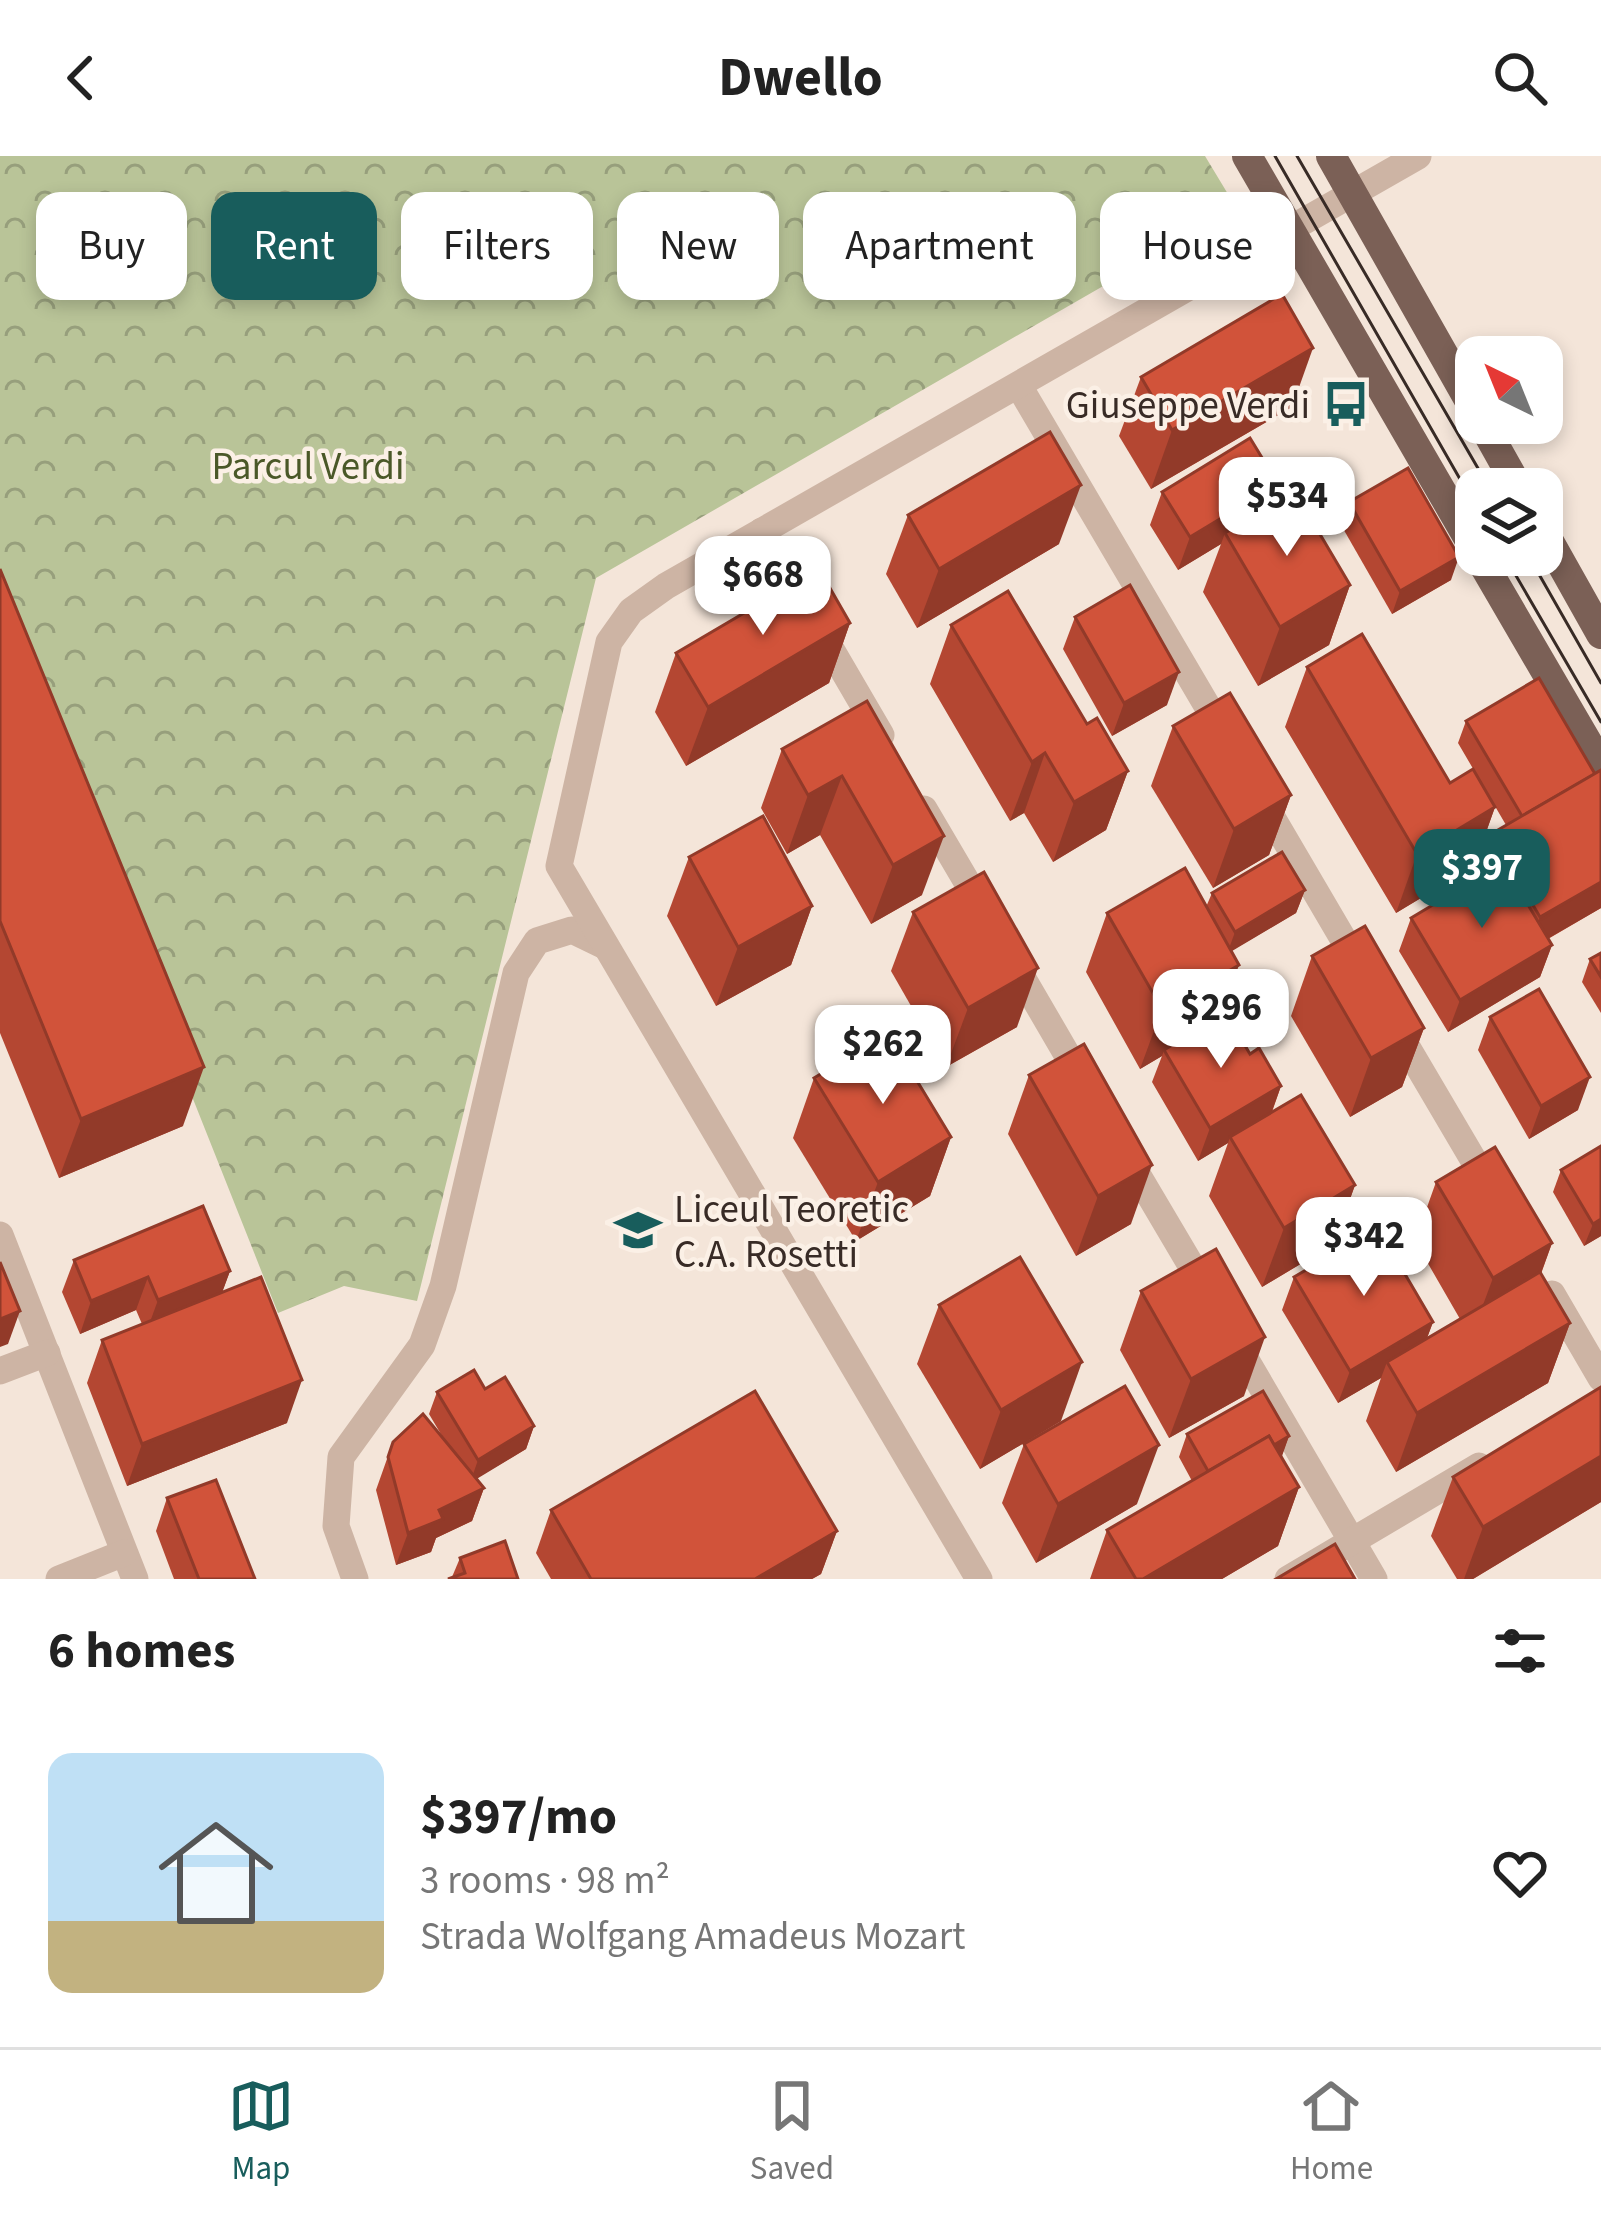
<!DOCTYPE html>
<meta charset="utf-8">
<style>
body{margin:0;font-family:"Source Sans 3",sans-serif;background:#f6f6f6;color:#222;height:100vh;display:flex;flex-direction:column;font-size:45px;white-space:nowrap}
*{box-sizing:border-box;margin:0}
p{font-size:39px;color:#767676}
.icon{flex:none;width:66px;height:66px;fill:none;stroke:currentColor;stroke-width:2;stroke-linecap:round;stroke-linejoin:round}
.map{position:relative;height:1423px;overflow:hidden}
.side{display:flex;flex-direction:column;background:#fff;flex:1}
.side>*{flex:none}
.hud{position:absolute;left:36px;top:36px;width:1530px;height:108px;display:flex;gap:24px}
.needle{width:78px;rotate:317deg}
.tools{position:absolute;left:1455px;top:180px;display:grid;gap:24px}
.tools a{display:grid;place-items:center;width:108px;height:108px;border-radius:24px;background:#fff;box-shadow:0 6px 18px #0003;font-size:60px}
.price{position:absolute;translate:-50% -102px;padding:0 27px;border-radius:24px;background:#fff;color:#222;font-size:39px;line-height:78px;filter:drop-shadow(0 3px 6px #0008)}
.price::after{content:'';position:absolute;left:50%;top:72px;width:36px;height:27px;margin-left:-18px;background:inherit;clip-path:polygon(0 0,100% 0,50% 100%)}
.price.selected{background:#185d5c;color:#fff}
ul{padding:0;list-style:none}
li{display:flex;align-items:center;gap:36px;height:300px;padding:0 48px}
li span{display:grid;place-items:center;flex:none;width:336px;height:240px;border-radius:24px;color:#555}
li>.icon{margin-inline-start:auto}
span .icon{width:144px;height:144px;fill:#fffc;stroke-width:1}
li b{font-size:51px}
h2{display:flex;justify-content:space-between;align-items:center;height:144px;padding:0 48px;font-size:51px}
.pill{padding:0 42px;border-radius:24px;background:#fff;box-shadow:0 6px 18px #0003;font-size:42px;line-height:108px}
.pill.selected{background:#185d5c;color:#fff}
header{display:flex;justify-content:space-between;align-items:center;height:156px;padding:0 48px;background:#fff;font-size:54px;font-weight:700}
.tab-bar{display:flex;justify-content:space-around;align-items:center;height:168px;border-top:3px solid #e0e0e0;background:#fff;font-size:33px;color:#767676}
.tab-bar a{display:grid;justify-items:center;gap:6px}
.tab-bar .selected{color:#185d5c}
.map>svg:first-child{display:block}
.forest{fill:url(#forest-crowns)}
.lines{fill:none;stroke-linecap:round;stroke-linejoin:round}
.minor{stroke:#cdb4a4;stroke-width:27}
.primary{stroke:#7b6056;stroke-width:30}
.tram{stroke:#382b26;stroke-width:3}
.wall{fill:#b44732}
.shaded-wall{fill:#923a29}
.building{fill:#d1533a;stroke:#923a29;stroke-width:3}
.labels{text-anchor:middle;stroke-width:9;stroke-linejoin:round;paint-order:stroke}
.poi-label{font-size:39px;fill:#382b26;stroke:#fbf0e6;text-anchor:end}
.park-label{font-size:39px;fill:#4a5828;stroke:#fbf0e6}
</style>
<header><svg class="icon" aria-label="back" viewBox="0 0 24 24"><path d="M15 5l-7 7 7 7"/></svg>Dwello<svg class="icon" aria-label="search" viewBox="0 0 24 24"><circle cx="10" cy="10" r="6"/><path d="M15 15l6 6"/></svg></header>
<div class="map">
<svg width="1601" height="1423" viewBox="0 0 1601 1423">
<defs>
<pattern id="forest-crowns" width="20" height="18" patternUnits="userSpaceOnUse" patternTransform="scale(3)"><rect width="20" height="18" fill="#b9c498"/><path d="M2 6a3 3 0 1 1 6 0M12 15a3 3 0 1 1 6 0" fill="none" stroke="#979f7c"/></pattern>
</defs>
<rect width="100%" height="100%" fill="#f4e5d9"/>
<!-- forest -->
<path class="forest" d="M0 0H1205L1237 53 596 422 417 1145 344 1130 278 1157 0 457Z"/>
<g class="lines">
<!-- minor -->
<g class="minor">
<path d="M1019 230 1226 582"/>
<path d="M762 375 881 579"/>
<path d="M1260 641 1362 815"/>
<path d="M924 653 984 755"/>
<path d="M1012 804 1083 926"/>
<path d="M1394 869 1490 1032"/>
<path d="M1127 1001 1208 1138"/>
<path d="M0 1079 135 1423"/>
<path d="M1552 1138 1601 1222"/>
<path d="M1236 1187 1374 1423"/>
<path d="M0 1215 47 1197"/>
<path d="M59 1423 124 1397"/>
<path d="M355 1423 336 1370 341 1301 422 1189 443 1130 516 817 537 785 572 774 603 789"/>
<path d="M979 1423 559 710 609 486 631 455 666 430 1418 0"/>
<path d="M1288 1423 1479 1310"/>
</g>
<!-- primary -->
<g class="primary">
<path d="M1247 0 1476 395"/>
<path d="M1331 0 1476 256"/>
<path d="M1482 267 1519 333"/>
<path d="M1542 373 1601 478"/>
<path d="M1478 399 1601 610"/>
</g>
<!-- tram -->
<g class="tram">
<path d="M1275 0 1476 351"/>
<path d="M1297 0 1490 333"/>
<path d="M1504 399 1601 566"/>
<path d="M1528 399 1601 527"/>
</g>
</g>
<!-- wall -->
<g class="wall">
<path d="M1141 221 1292 251 1151 333 1119 280Z"/>
<path d="M1162 336 1269 351 1350 429 1329 489 1258 530 1203 436 1221 388 1178 414 1150 369Z"/>
<path d="M1349 346 1451 424 1392 458 1341 369Z"/>
<path d="M908 359 1059 388 917 472 886 418Z"/>
<path d="M0 413 183 970 59 1022 0 877Z"/>
<path d="M1075 461 1167 549 1112 580 1063 493Z"/>
<path d="M850 467 829 527 686 610 655 556 676 497Z"/>
<path d="M951 469 1087 568 1128 615 1106 674 1053 706 1024 657 1010 665 930 528Z"/>
<path d="M1307 511 1450 627 1495 651 1474 710 1396 757 1285 571Z"/>
<path d="M867 545 922 739 871 768 820 679 787 698 761 652 782 593Z"/>
<path d="M1466 565 1595 618 1601 614V752L1548 783 1552 789 1540 821 1448 876 1399 795 1411 762 1484 718 1480 710 1491 678 1506 669 1458 587Z"/>
<path d="M1173 570 1291 639 1269 699 1213 732 1151 630Z"/>
<path d="M689 701 812 750 791 809 716 850 667 760Z"/>
<path d="M1305 734 1296 757 1231 795 1221 860 1250 898 1281 930 1272 956 1355 1029 1334 1088 1262 1131 1209 1040 1228 987 1198 1005 1152 926 1162 900 1140 913 1086 816 1107 757 1206 751 1212 737Z"/>
<path d="M913 756 1017 871 946 911 891 815Z"/>
<path d="M1601 797V857L1582 826 1590 803Z"/>
<path d="M1312 800 1424 872 1402 931 1350 961 1291 860Z"/>
<path d="M1490 861 1578 954 1529 983 1478 894Z"/>
<path d="M1029 919 1131 1068 1076 1100 1008 978Z"/>
<path d="M814 922 951 981 930 1040 856 1085 793 982Z"/>
<path d="M1601 990V1080L1584 1090 1553 1036 1561 1014Z"/>
<path d="M1436 1026 1552 1087 1541 1118 1570 1167 1548 1227 1396 1316 1366 1265 1381 1222 1338 1247 1282 1154 1294 1121 1433 1166 1427 1182 1460 1163 1415 1085Z"/>
<path d="M74 1104 230 1115 222 1136 287 1267 127 1330 87 1227 102 1184 142 1168 136 1154 80 1178 62 1136Z"/>
<path d="M1141 1135 1244 1240 1169 1282 1120 1194Z"/>
<path d="M939 1149 1061 1265 980 1313 917 1208Z"/>
<path d="M1601 1231V1346L1473 1423H1457L1431 1380 1453 1321Z"/>
<path d="M485 1233 534 1270 526 1293 477 1322 484 1332 472 1365 436 1382 431 1396 396 1409 376 1334 393 1286 445 1285 429 1258 437 1236Z"/>
<path d="M1187 1278 1289 1280 1281 1301 1299 1331 1278 1390 1222 1423H1090L1107 1374 1192 1325 1179 1301Z"/>
<path d="M1024 1288 1137 1348 1036 1407 1002 1347Z"/>
<path d="M167 1342 255 1423H174L156 1375Z"/>
<path d="M551 1354 837 1375 821 1418 812 1423H551L536 1397Z"/>
<path d="M460 1402 518 1423 452 1421Z"/>
</g>
<!-- shaded-wall -->
<g class="shaded-wall">
<path d="M1313 192 1292 251 1151 333 1172 274Z"/>
<path d="M1278 328 1266 360 1225 377 1221 388 1178 414 1190 381Z"/>
<path d="M1081 329 1059 388 917 472 939 413Z"/>
<path d="M1459 401 1451 424 1392 458 1400 435Z"/>
<path d="M1350 429 1329 489 1258 530 1280 471Z"/>
<path d="M850 467 829 527 686 610 708 551Z"/>
<path d="M1179 516 1167 549 1112 580 1124 547Z"/>
<path d="M1045 597 1024 657 1010 665 1032 606Z"/>
<path d="M1128 615 1106 674 1053 706 1074 646Z"/>
<path d="M842 620 820 679 787 698 808 639Z"/>
<path d="M1291 639 1269 699 1213 732 1234 673Z"/>
<path d="M1495 651 1474 710 1396 757 1417 698Z"/>
<path d="M944 680 922 739 871 768 893 709Z"/>
<path d="M1601 726V752L1528 794 1540 761Z"/>
<path d="M1305 734 1296 757 1227 798 1235 776Z"/>
<path d="M812 750 791 809 716 850 738 791Z"/>
<path d="M1552 789 1540 821 1448 876 1460 844Z"/>
<path d="M1239 809 1218 869 1164 894 1162 900 1140 913 1162 853Z"/>
<path d="M1038 812 1017 871 946 911 968 852Z"/>
<path d="M1424 872 1402 931 1350 961 1371 902Z"/>
<path d="M204 911 183 970 59 1022 81 963Z"/>
<path d="M1590 921 1578 954 1529 983 1541 950Z"/>
<path d="M1281 930 1269 963 1230 981 1228 987 1198 1005 1210 972Z"/>
<path d="M951 981 930 1040 856 1085 878 1026Z"/>
<path d="M1152 1009 1131 1068 1076 1100 1098 1040Z"/>
<path d="M1355 1029 1334 1088 1262 1131 1284 1072Z"/>
<path d="M1601 1063V1080L1584 1090 1593 1068Z"/>
<path d="M1552 1087 1530 1147 1471 1181 1493 1122Z"/>
<path d="M230 1115 218 1148 146 1177 158 1144Z"/>
<path d="M148 1121 136 1154 80 1178 91 1145Z"/>
<path d="M20 1155 8 1188 0 1191V1163Z"/>
<path d="M1433 1166 1421 1198 1387 1206 1381 1222 1338 1247 1350 1215Z"/>
<path d="M1570 1167 1548 1227 1396 1316 1417 1257Z"/>
<path d="M1265 1181 1244 1240 1169 1282 1191 1223Z"/>
<path d="M1082 1206 1061 1265 980 1313 1001 1254Z"/>
<path d="M302 1224 287 1267 127 1330 142 1288Z"/>
<path d="M534 1270 526 1293 470 1327 478 1304Z"/>
<path d="M1289 1280 1281 1303 1213 1324Z"/>
<path d="M1159 1289 1137 1348 1036 1407 1058 1348Z"/>
<path d="M1601 1300V1346L1473 1423H1464L1483 1371Z"/>
<path d="M1299 1331 1278 1390 1222 1423H1143Z"/>
<path d="M484 1332 472 1365 436 1382 431 1396 396 1409 408 1377 439 1354Z"/>
<path d="M837 1375 821 1418 812 1423H755Z"/>
</g>
<!-- building -->
<g class="building">
<path d="M1282 138 1313 192 1172 274 1141 221Z"/>
<path d="M1050 276 1081 329 939 413 908 359Z"/>
<path d="M1250 282 1278 328 1190 381 1162 336Z"/>
<path d="M1408 312 1459 401 1400 435 1349 346Z"/>
<path d="M1295 336 1350 429 1280 471 1225 377Z"/>
<path d="M0 413 204 911 81 963 0 765Z"/>
<path d="M819 413 850 467 708 551 676 497Z"/>
<path d="M1130 429 1179 516 1124 547 1075 461Z"/>
<path d="M1008 435 1087 568 1097 562 1128 615 1074 646 1045 597 1032 606 951 469Z"/>
<path d="M1362 478 1450 627 1473 613 1495 651 1417 698 1307 511Z"/>
<path d="M1539 522 1595 618 1522 660 1466 565Z"/>
<path d="M1230 537 1291 639 1234 673 1173 570Z"/>
<path d="M867 545 944 680 893 709 842 620 808 639 782 593Z"/>
<path d="M1601 614V726L1540 761 1491 678Z"/>
<path d="M763 660 812 750 738 791 689 701Z"/>
<path d="M1282 696 1305 734 1235 776 1212 737Z"/>
<path d="M1503 707 1552 789 1460 844 1411 762Z"/>
<path d="M1185 712 1239 809 1162 853 1107 757Z"/>
<path d="M984 716 1038 812 968 852 913 756Z"/>
<path d="M1365 770 1424 872 1371 902 1312 800Z"/>
<path d="M1601 797V821L1590 803Z"/>
<path d="M1539 833 1590 921 1541 950 1490 861Z"/>
<path d="M1226 857 1250 898 1259 892 1281 930 1210 972 1164 894Z"/>
<path d="M888 877 951 981 878 1026 814 922Z"/>
<path d="M1084 888 1152 1009 1098 1040 1029 919Z"/>
<path d="M1301 939 1355 1029 1284 1072 1230 981Z"/>
<path d="M1601 990V1063L1593 1068 1561 1014Z"/>
<path d="M1495 991 1552 1087 1493 1122 1436 1026Z"/>
<path d="M203 1050 230 1115 158 1144 148 1121 91 1145 74 1104Z"/>
<path d="M1378 1072 1433 1166 1350 1215 1294 1121Z"/>
<path d="M1216 1093 1265 1181 1191 1223 1141 1135Z"/>
<path d="M1020 1101 1082 1206 1001 1254 939 1149Z"/>
<path d="M0 1106 20 1155 0 1163Z"/>
<path d="M1540 1116 1570 1167 1417 1257 1387 1206Z"/>
<path d="M261 1121 302 1224 142 1288 102 1184Z"/>
<path d="M474 1214 485 1233 505 1221 534 1270 478 1304 437 1236Z"/>
<path d="M1125 1230 1159 1289 1058 1348 1024 1288Z"/>
<path d="M1601 1231V1300L1483 1371 1453 1321Z"/>
<path d="M755 1235 837 1375 755 1423H591L551 1354Z"/>
<path d="M1263 1235 1289 1280 1274 1289 1269 1280 1208 1315 1187 1278Z"/>
<path d="M423 1258 484 1332 439 1354 443 1363 408 1377 388 1301 393 1286Z"/>
<path d="M1269 1280 1299 1331 1143 1423H1136L1107 1374Z"/>
<path d="M216 1324 255 1423H199L167 1342Z"/>
<path d="M505 1385 518 1423H448L465 1417 460 1402Z"/>
<path d="M1335 1388 1355 1423H1276Z"/>
</g>
<!-- icons -->
<defs>
<symbol id="bus-bare" viewBox="-9 -9 18 18"><path d="M-5-6H5V4H4V6H2V4H-2V6H-4V4H-5ZM-3.5-4V0h7V-4ZM-3.5 1.2v1.5H-2V1.2ZM2 1.2v1.5H3.5V1.2Z" fill="#185d5c" stroke="#fbf0e6" stroke-width="2.5" paint-order="stroke"/></symbol>
<symbol id="school-bare" viewBox="-9 -9 18 18"><path d="M0-5L7-2L0 1L-7-2ZM-4 1L0 2.5L4 1V4Q0 6-4 4Z" fill="#185d5c" stroke="#fbf0e6" stroke-width="2.5" paint-order="stroke"/></symbol>
</defs>
<g fill-rule="evenodd">
<use href="#bus-bare" x="1313" y="215" width="66" height="66"/>
<use href="#school-bare" x="605" y="1041" width="66" height="66"/>
</g>
<g class="labels">
<!-- poi labels -->
<g class="poi-label">
<text x="1310" y="262">Giuseppe Verdi</text>
<text x="674" y="1066" text-anchor="start">Liceul Teoretic<tspan x="674" dy="45">C.A. Rosetti</tspan></text>
</g>
<!-- park labels -->
<g class="park-label">
<text x="308" y="323">Parcul Verdi</text>
</g>
</g>
</svg>
<div class="tools">
<a><svg class="needle" viewBox="-14 -14 28 28"><path d="M0-13l5 13h-10z" fill="#e53935"/><path d="M0 13l5-13h-10z" fill="#767676"/></svg></a>
<a><svg class="icon" aria-label="layers" viewBox="0 0 24 24"><path d="M12 4l9 5-9 5-9-5zM3 14l9 5 9-5"/></svg></a>
</div>
<b class="price" style="left:1287px;top:403px">$534</b>
<b class="price" style="left:763px;top:482px">$668</b>
<b class="price selected" style="left:1482px;top:775px">$397</b>
<b class="price" style="left:1221px;top:915px">$296</b>
<b class="price" style="left:883px;top:951px">$262</b>
<b class="price" style="left:1364px;top:1143px">$342</b>
<div class="hud">
<a class="pill">Buy</a>
<a class="pill selected">Rent</a>
<a class="pill">Filters</a>
<a class="pill">New</a>
<a class="pill">Apartment</a>
<a class="pill">House</a>
</div>
</div>
<section class="side">
<h2>6 homes<svg class="icon" aria-label="filters" viewBox="0 0 24 24"><path d="M4 7h16M4 17h16"/><circle cx="9" cy="7" r="2"/><circle cx="15" cy="17" r="2"/></svg></h2>
<ul>
<li><span style="background:linear-gradient(#bfe0f5 70%,#c2b280 0)"><svg class="icon" aria-label="home" viewBox="0 0 24 24"><path d="M3 11l9-7 9 7M6 9v11h12V9"/></svg></span><div><b>$397/mo</b><p>3 rooms · 98 m²</p><p>Strada Wolfgang Amadeus Mozart</p></div><svg class="icon" aria-label="heart" viewBox="0 0 24 24"><path d="M12 20l-8-8c-3-5 5-10 8-4 3-6 11-1 8 4z"/></svg></li>
</ul>
</section>
<nav class="tab-bar">
<a class="selected"><svg class="icon" aria-label="map" viewBox="0 0 24 24"><path d="M3 6l6-2 6 2 6-2v14l-6 2-6-2-6 2zM9 4v14M15 6v14"/></svg>Map</a>
<a><svg class="icon" aria-label="saved" viewBox="0 0 24 24"><path d="M7 4h10v16l-5-4-5 4z"/></svg>Saved</a>
<a><svg class="icon" aria-label="home" viewBox="0 0 24 24"><path d="M3 11l9-7 9 7M6 9v11h12V9"/></svg>Home</a>
</nav>
